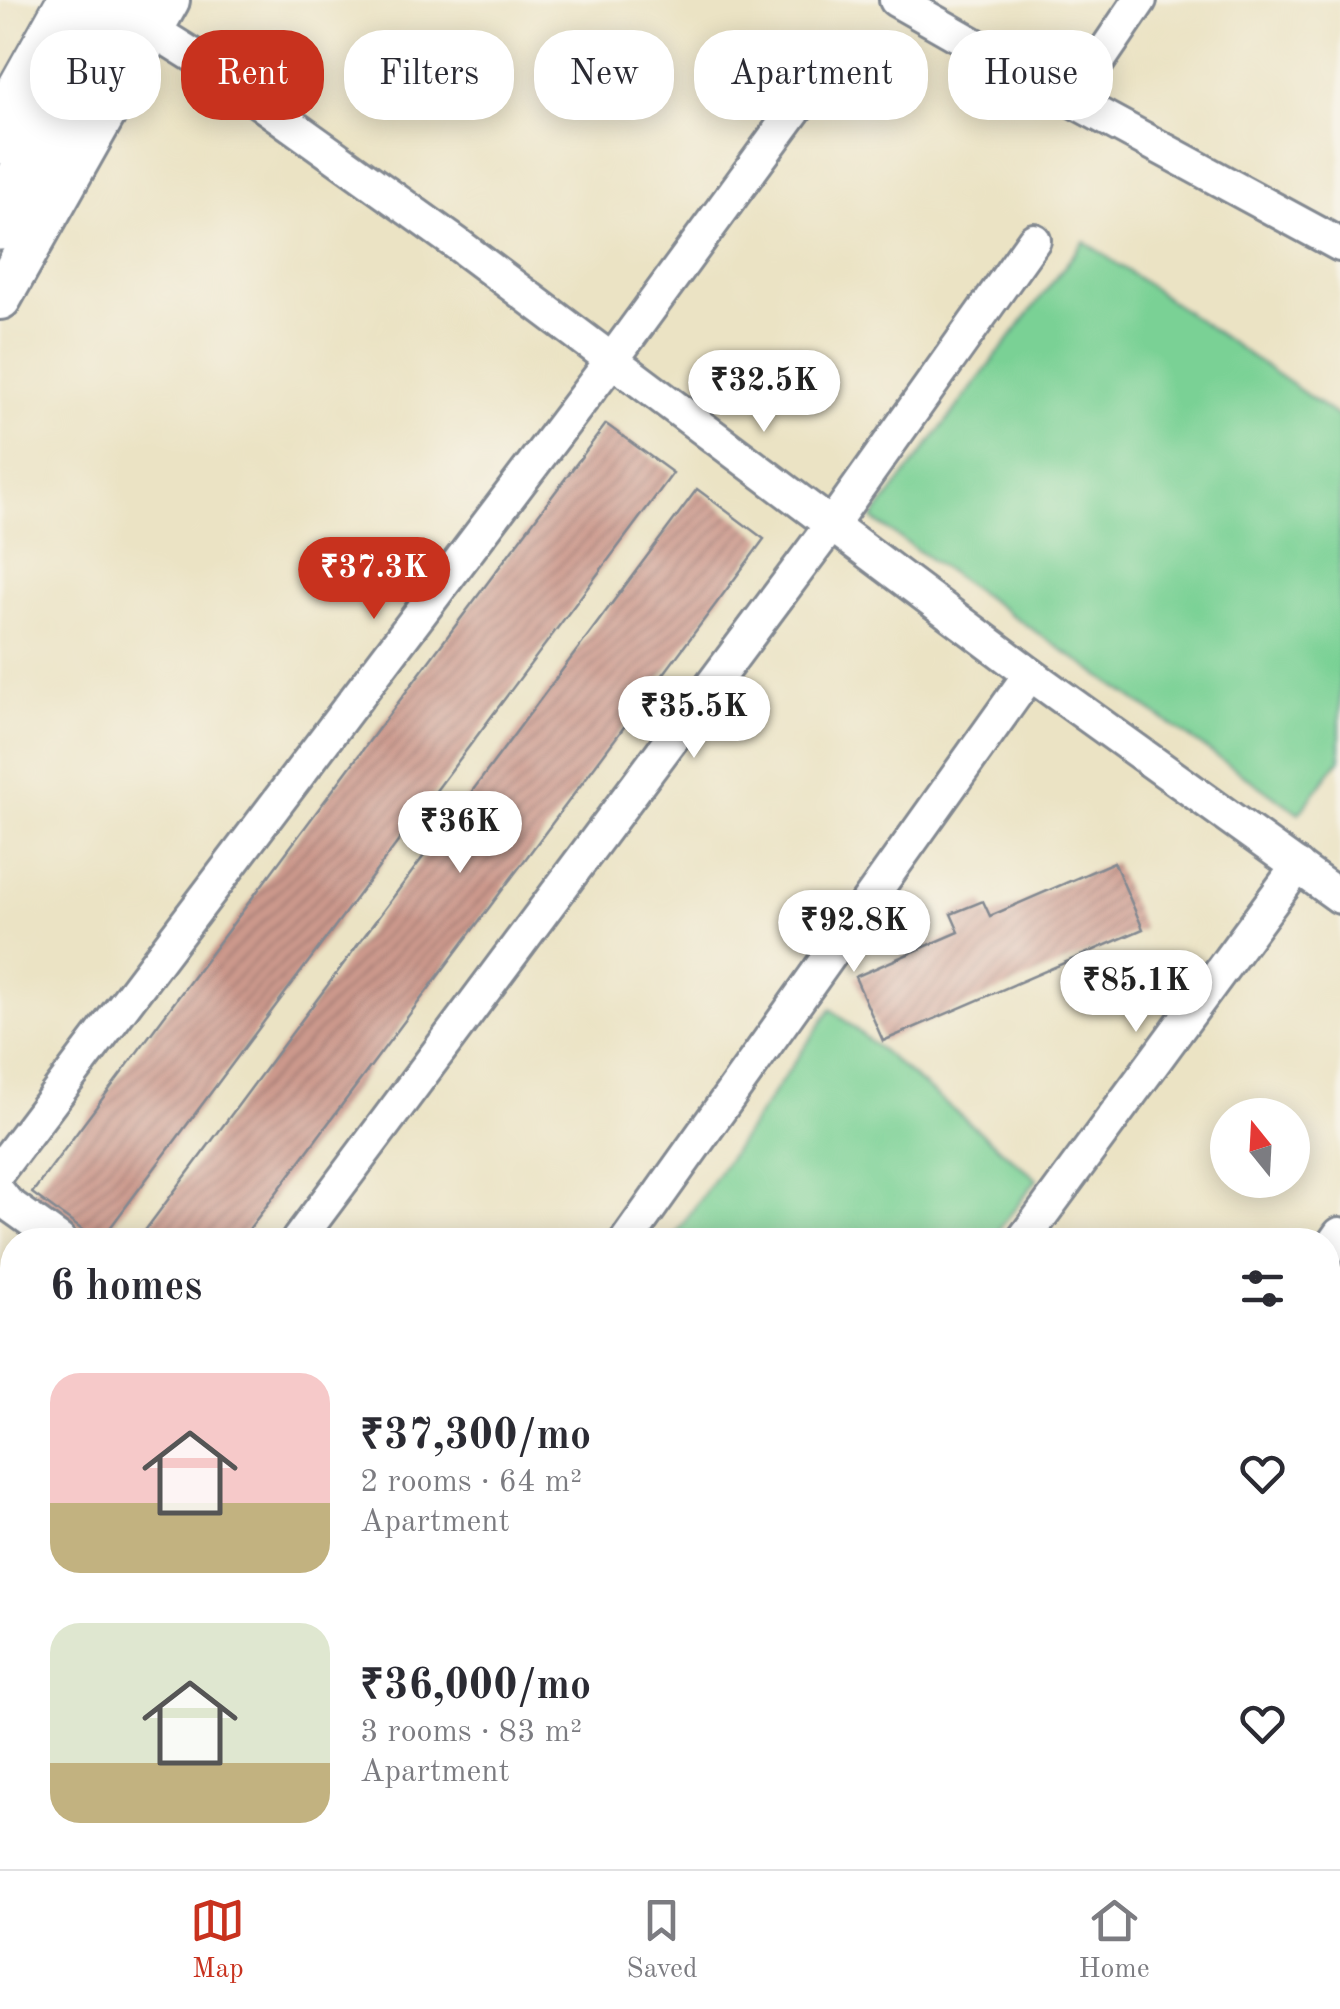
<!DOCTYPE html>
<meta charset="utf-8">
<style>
body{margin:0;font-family:"Old Standard TT",serif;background:#f2f2f3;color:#2b2b33;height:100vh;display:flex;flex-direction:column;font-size:38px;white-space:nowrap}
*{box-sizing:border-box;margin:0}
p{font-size:32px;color:#7c7c81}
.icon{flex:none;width:55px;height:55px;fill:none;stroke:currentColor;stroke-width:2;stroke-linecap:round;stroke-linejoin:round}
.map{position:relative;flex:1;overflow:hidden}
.panel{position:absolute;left:0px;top:1228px;width:1340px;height:642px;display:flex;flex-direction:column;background:#fff;border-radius:40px 40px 0 0;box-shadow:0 5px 25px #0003}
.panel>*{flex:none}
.guide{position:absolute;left:30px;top:30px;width:1280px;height:90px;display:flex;gap:20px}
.needle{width:65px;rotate:342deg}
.fabs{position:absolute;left:1210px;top:1098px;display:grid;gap:20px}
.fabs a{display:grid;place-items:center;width:100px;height:100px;border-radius:50%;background:#fff;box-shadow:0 5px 25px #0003;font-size:50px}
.price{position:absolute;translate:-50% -85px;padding:0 22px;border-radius:35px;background:#fff;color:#222;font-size:32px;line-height:65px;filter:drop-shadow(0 2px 5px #0008)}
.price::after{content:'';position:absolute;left:50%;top:60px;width:30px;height:22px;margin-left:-15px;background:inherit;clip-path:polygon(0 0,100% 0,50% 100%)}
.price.selected{background:#c8321e;color:#fff}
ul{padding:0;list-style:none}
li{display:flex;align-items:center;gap:30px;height:250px;padding:0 50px}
li span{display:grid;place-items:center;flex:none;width:280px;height:200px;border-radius:30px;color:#555}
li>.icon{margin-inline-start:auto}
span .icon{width:120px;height:120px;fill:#fffc;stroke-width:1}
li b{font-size:42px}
h2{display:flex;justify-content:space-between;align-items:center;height:120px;padding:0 50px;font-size:42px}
.pill{padding:0 35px;border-radius:40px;background:#fff;box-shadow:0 5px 25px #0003;font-size:35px;line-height:90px}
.pill.selected{background:#c8321e;color:#fff}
.tab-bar{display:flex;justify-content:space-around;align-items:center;height:140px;border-top:2px solid #e1e1e2;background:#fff;font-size:28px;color:#7c7c81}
.tab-bar a{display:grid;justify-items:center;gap:5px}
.tab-bar .selected{color:#c8321e}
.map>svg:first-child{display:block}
.park{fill:#7ad195;stroke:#4a807a;stroke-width:2.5}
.building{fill:url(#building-hatch)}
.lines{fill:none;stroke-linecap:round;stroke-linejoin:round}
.minor-casing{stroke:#838991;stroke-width:38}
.tertiary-casing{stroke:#838991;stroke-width:48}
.trunk-casing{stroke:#838991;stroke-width:60}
.minor{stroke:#fff;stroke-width:32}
.tertiary{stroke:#fff;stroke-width:42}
.trunk{stroke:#fff;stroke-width:55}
</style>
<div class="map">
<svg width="1340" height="1869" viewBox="0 0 1340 1869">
<defs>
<pattern id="building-hatch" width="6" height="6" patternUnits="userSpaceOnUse" patternTransform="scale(2.5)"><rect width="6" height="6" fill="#cc998c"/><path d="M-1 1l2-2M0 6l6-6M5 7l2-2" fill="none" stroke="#a57d76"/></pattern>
</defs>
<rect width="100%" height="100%" fill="#f7f3e8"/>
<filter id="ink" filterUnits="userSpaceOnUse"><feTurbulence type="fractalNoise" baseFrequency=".01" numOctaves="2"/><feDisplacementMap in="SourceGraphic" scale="20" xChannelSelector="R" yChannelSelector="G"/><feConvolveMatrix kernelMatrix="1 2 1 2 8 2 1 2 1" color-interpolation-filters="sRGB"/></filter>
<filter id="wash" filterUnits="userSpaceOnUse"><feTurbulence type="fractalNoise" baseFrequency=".0048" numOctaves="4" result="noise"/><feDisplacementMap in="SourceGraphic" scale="40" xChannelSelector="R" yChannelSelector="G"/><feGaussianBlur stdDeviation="2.25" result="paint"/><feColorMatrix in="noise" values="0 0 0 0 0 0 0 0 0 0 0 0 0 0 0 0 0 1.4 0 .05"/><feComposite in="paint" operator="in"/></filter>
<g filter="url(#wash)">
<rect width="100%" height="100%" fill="#ebe3c4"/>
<!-- park -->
<g class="park">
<path d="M1084 241 1340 418V759L1299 813 872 519Z"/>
<path d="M831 1009 1037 1179 991 1240H672Z"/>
</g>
<g id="blocks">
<!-- building -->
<g class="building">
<path d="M606 424 673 473 101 1240H96L32 1193Z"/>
<path d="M697 489 764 539 733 581 241 1240H138Z"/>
<path d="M1114 862 1143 929 883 1041 855 977 959 932 951 914 983 901 990 916Z"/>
<path d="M962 1858H1072L1087 1869H978Z"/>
<path d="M1113 1858H1173L1164 1869H1128Z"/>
</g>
</g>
</g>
<g filter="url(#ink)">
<use href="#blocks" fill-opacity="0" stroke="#838991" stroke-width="2.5"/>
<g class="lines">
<defs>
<g id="minor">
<path d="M896 0 1072 100 1340 245"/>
<path d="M151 29 199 59 460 246 1030 674 1340 897"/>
<path d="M1072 100 1140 0"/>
<path d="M0 1169 612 360 799 104"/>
<path d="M0 1194 7 1203 59 1240"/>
<path d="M298 1240 832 524 1034 240"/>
<path d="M627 1240 1030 674"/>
<path d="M1023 1240 1298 866"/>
<path d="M1328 1251 1340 1234"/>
<path d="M1328 1715 1340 1698"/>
<path d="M0 1794 12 1803"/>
<path d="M86 1858 102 1869"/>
<path d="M908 1858 924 1869"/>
<path d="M1217 1869 1226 1858"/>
</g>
<g id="tertiary">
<path d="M0 298 168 0"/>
<path d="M0 1516 12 1525"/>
<path d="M466 1858 482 1869"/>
</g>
<g id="trunk">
<path d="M0 136 76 0"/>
<path d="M0 222 125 0"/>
</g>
</defs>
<!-- minor casing -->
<use href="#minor" class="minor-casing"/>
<!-- tertiary casing -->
<use href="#tertiary" class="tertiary-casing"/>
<!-- trunk casing -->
<use href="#trunk" class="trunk-casing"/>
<!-- minor -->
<use href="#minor" class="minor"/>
<!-- tertiary -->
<use href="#tertiary" class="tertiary"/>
<!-- trunk -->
<use href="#trunk" class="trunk"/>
</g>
</g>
</svg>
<div class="fabs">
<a><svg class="needle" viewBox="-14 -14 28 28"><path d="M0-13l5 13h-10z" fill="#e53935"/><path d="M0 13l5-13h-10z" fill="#7c7c81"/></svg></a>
</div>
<b class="price" style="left:764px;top:435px">₹32.5K</b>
<b class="price selected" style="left:374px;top:622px">₹37.3K</b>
<b class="price" style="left:694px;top:761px">₹35.5K</b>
<b class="price" style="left:460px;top:876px">₹36K</b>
<b class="price" style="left:854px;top:975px">₹92.8K</b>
<b class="price" style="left:1136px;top:1035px">₹85.1K</b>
<div class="guide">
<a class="pill">Buy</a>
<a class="pill selected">Rent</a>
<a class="pill">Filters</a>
<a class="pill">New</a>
<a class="pill">Apartment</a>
<a class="pill">House</a>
</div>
<section class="panel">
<h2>6 homes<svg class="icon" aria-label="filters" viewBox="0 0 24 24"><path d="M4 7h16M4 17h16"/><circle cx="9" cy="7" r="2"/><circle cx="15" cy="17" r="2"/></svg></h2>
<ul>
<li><span style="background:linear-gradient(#f6c9c9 65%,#c2b280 0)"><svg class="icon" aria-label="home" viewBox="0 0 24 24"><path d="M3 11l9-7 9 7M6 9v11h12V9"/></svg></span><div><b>₹37,300/mo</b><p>2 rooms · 64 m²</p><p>Apartment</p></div><svg class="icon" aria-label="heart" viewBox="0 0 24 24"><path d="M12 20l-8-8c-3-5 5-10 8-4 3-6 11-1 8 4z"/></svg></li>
<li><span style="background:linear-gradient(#dfe7d0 70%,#c2b280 0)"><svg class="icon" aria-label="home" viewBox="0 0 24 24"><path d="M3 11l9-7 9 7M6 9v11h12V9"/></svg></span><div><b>₹36,000/mo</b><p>3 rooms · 83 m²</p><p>Apartment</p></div><svg class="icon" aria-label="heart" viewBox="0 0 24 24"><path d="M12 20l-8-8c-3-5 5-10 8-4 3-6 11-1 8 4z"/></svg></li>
</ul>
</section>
</div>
<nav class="tab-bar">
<a class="selected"><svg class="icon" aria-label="map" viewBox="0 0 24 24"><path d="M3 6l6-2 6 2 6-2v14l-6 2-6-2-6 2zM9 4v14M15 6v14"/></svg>Map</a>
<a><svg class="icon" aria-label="saved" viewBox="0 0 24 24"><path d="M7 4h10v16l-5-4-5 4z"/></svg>Saved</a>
<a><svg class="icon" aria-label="home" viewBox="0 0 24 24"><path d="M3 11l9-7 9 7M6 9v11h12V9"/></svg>Home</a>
</nav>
